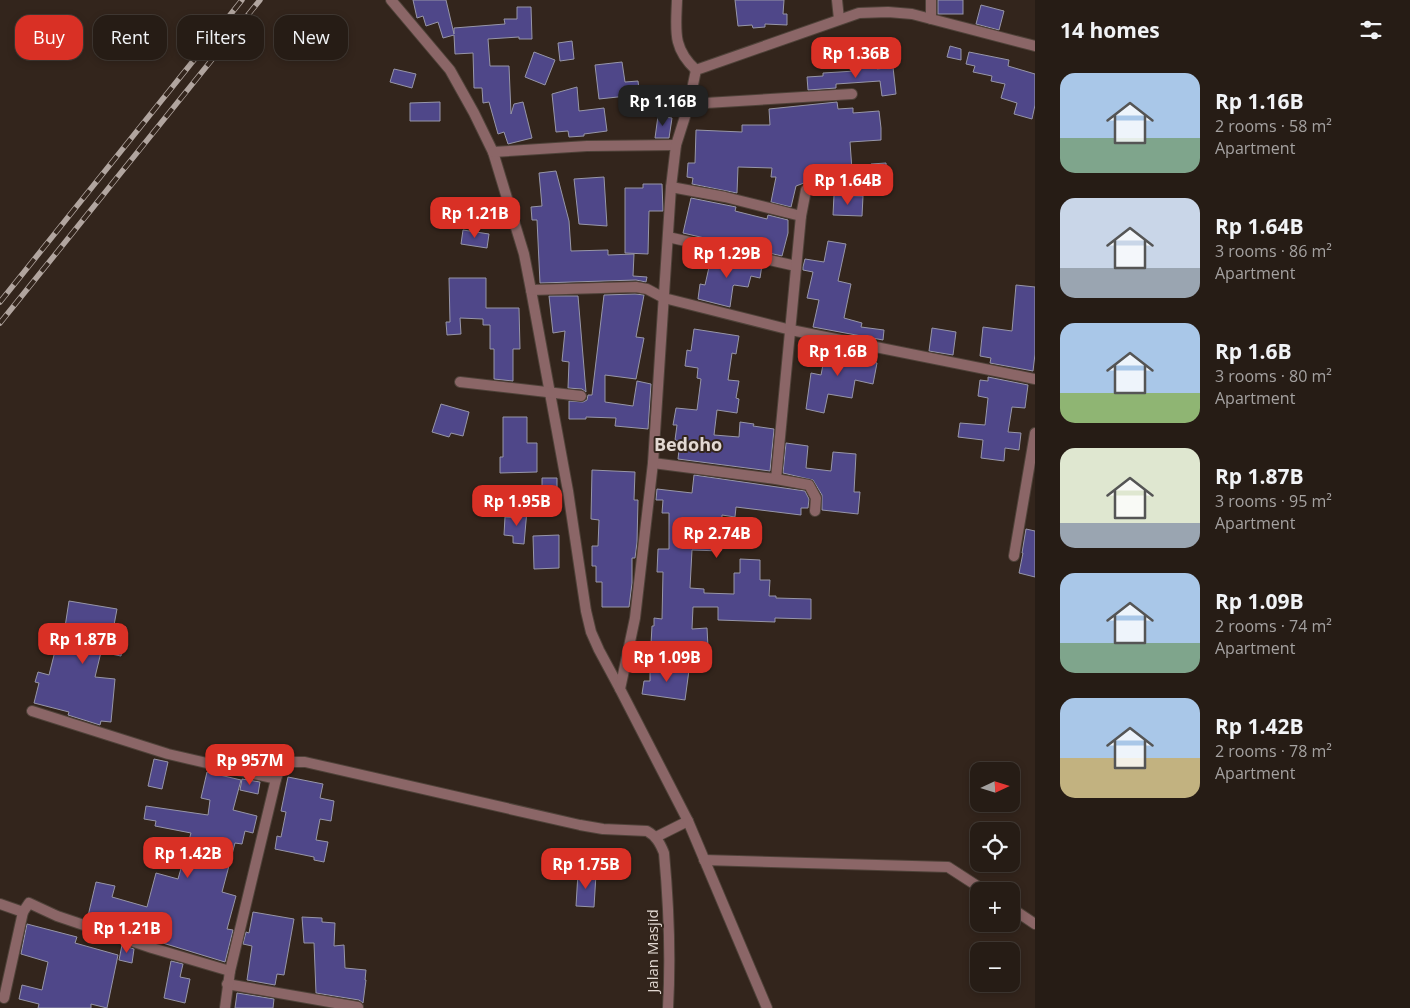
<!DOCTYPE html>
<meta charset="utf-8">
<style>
body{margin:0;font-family:"Open Sans",sans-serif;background:#322922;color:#f1f3f6;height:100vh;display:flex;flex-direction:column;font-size:19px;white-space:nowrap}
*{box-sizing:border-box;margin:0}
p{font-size:16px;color:#a4a1a0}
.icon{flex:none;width:28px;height:28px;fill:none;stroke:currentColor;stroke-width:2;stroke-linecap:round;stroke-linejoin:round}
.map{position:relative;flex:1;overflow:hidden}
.panel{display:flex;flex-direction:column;background:#261c15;width:375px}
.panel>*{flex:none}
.hud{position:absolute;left:15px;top:15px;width:475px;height:45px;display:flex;gap:10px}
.needle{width:32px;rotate:86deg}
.fabs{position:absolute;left:970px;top:762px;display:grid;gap:10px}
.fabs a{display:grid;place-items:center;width:50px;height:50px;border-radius:10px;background:#261c15;box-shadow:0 2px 8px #0003,0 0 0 1px #423a34;font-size:25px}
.price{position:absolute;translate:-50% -42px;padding:0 11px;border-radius:10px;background:#d93025;color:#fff;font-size:16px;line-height:32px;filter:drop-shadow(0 1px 2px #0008)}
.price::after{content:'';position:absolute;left:50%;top:30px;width:15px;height:11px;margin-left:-8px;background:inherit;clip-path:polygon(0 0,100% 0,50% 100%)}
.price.active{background:#222;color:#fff}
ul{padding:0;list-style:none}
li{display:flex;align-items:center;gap:15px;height:125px;padding:0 25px}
li span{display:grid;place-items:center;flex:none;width:140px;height:100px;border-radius:15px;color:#555}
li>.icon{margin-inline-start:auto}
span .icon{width:60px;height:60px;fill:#fffc;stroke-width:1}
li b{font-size:21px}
h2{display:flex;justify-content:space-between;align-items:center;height:60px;padding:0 25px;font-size:21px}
.tag{padding:0 18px;border-radius:15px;background:#261c15;box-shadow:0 2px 8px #0003,0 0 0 1px #423a34;font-size:18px;line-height:45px}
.tag.active{background:#d93025;color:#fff}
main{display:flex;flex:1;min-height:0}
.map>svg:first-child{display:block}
.building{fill:#4f4789;stroke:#9796a8}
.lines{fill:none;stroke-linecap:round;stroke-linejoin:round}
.minor-casing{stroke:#4f4239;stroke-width:12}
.minor{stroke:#8b6667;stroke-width:10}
.rail-casing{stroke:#b1a59f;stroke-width:5.5}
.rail{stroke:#33251c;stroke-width:4;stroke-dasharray:11;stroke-linecap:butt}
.labels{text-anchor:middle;stroke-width:4;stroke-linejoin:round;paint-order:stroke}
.street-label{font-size:15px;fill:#e3d9d3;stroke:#33251c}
.quarter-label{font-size:18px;font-weight:bold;fill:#e3d9d3;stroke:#33251c}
</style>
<main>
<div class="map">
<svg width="1035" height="1008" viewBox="0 0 1035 1008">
<rect width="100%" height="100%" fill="#33251c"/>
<!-- building -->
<g class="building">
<path d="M413 0H446L454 34V28L505 24 504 19H517V7H531L532 39H519V37L488 39 490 66H509L511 114 514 104 523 102 532 138 508 144 504 132 498 134 489 102 483 103 482 88H474L473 53 455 54 454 35 443 38 438 22 426 26 423 16 417 18Z"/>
<path d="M735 0H784L783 14H787V25L765 24V27L753 28 752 25 738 26Z"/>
<rect x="938" y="0" width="25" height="14"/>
<path d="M981 5 1004 11 999 30 976 24Z"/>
<path d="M572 41 574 59 560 61 558 43Z"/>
<path d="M950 46 961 49V60L947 57Z"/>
<path d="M534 52 555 60 545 85 525 77Z"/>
<path d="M969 52 1009 60 1008 66 1035 74V105L1032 119 1014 114 1017 103 1001 98 1005 84 991 81 992 76 973 72 975 66 966 64Z"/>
<path d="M622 62 625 82 638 81 640 97 627 98V96L599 99 595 65Z"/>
<path d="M876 65 877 69 893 67 896 94 882 96 880 81 836 84V88L808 90 807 77 823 76V73L855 71V67Z"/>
<path d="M394 69 416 74 412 88 390 82Z"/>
<path d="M577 87 579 111 604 108 607 131 584 134V136L569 137 568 131 556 132 552 94Z"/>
<path d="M440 102V121H410V103Z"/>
<path d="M837 102 838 109 853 108V113L879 111 881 128V140L850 142 852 170 838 171 839 183 811 185 804 183 796 186 791 207 771 202 776 177H771L772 168 738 167 737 193 692 184 693 178 687 177 688 163H695L696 130 742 132V125H770L769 109Z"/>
<path d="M658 116 672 118 669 138H655Z"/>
<path d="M886 163 887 180 871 181V164Z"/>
<path d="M556 171 569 221 571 251 608 250V255L634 254 633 276 647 277 646 282 636 280 540 283 537 220H532L531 207 542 206 539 173Z"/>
<path d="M604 177 607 226 579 224 574 179Z"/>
<path d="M643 184H662L663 211H649L648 254 625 253V188H643Z"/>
<path d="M834 195 863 196 862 216 833 215Z"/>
<path d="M691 198 736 207 735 211 767 219 768 215 788 220V233L782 256 683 233Z"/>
<path d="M463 230 489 234 487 248 461 244Z"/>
<path d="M828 241 846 244 838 281 851 284 844 318 862 323 861 327 884 330 883 340 813 327 819 300 807 298 813 272 803 270V267L805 259 824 262Z"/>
<path d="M712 254 762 265 760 278 751 276 748 287 734 285 733 286 730 307 698 299 700 284 705 285Z"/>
<path d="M449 278H486V308H519L520 349H513V381L494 379V349H490V325H483V319L460 318 461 334 447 335 446 322H450Z"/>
<path d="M1016 285 1035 287V354L1033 371 990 363 991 358 980 356 983 327 1012 331Z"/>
<path d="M635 294 644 295 636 337 644 338 636 379 605 375V402L633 406 637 381 651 384 648 429 615 426 616 418 586 417V419H569V401L583 402 587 400 588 395H592L604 295Z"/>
<path d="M549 296H578L586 392 582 389 568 388 569 362 562 361 565 331 553 333Z"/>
<path d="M932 328 956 332 953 355 929 351Z"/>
<path d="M694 329 739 336 736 354 732 353 728 380 739 381 736 398 739 399 737 413 717 410 714 435 739 437 740 422 754 424 753 426 774 429 770 471 678 459 680 441 675 440 677 425H673L676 408 697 410 701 379 697 378 698 368 685 366 687 350 691 351Z"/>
<path d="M827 344 856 350 855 357 877 363 873 384 855 380 852 398 828 394 824 413 806 409 811 373 821 375Z"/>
<path d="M988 377 1028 385 1025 408 1012 407 1008 432 1021 433 1019 450 1005 448 1004 461 981 458 983 440 958 437 960 423 985 425 988 398 978 396 980 380 988 381Z"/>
<path d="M441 404 469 412 463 436 451 433 449 437 432 432Z"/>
<path d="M503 417H527V443H537V472L500 473V457H503Z"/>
<path d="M786 443 808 446 806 468 831 471 833 452 856 454 854 492H860L858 514 822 510V495L813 480 783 473Z"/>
<path d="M592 470 635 472 634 500H638L637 542 635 558H632V583L629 607H602V582H596V566H592V546H598L599 520 591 519Z"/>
<path d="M694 475 805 491 809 499 808 508H801V515L736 507 735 517 722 515 721 551 692 550 690 588 704 589V593L734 594V573H740V559L760 560V580H770L769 596H776V598L811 599V619L775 618V622L718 620V607H693L692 629 707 628 708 647H692V646L651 644 652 626H654V618L662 619 663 572H657L658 549H669V513H662L663 500H656L657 489 692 493Z"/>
<path d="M542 478H557V498L542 497Z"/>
<path d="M516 509 527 510 524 544 513 543V536L504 535 505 517 516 518Z"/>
<path d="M1026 529 1035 531V577L1019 573 1023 553H1022Z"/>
<path d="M559 535V568L534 569 533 536Z"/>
<path d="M69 601 117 609 114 625 126 627 121 656 101 652 95 677 115 679 111 722 101 721 100 725 68 715 69 712 34 703 39 683 35 682 38 672 49 675 55 651 61 653Z"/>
<path d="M650 665 689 670 685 700 642 694 644 681H650Z"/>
<path d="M154 759 168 762 162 789 148 786Z"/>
<path d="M207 772 241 780 233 810 257 816 253 833 245 831 242 844 235 843 222 892 236 896 227 929 233 930 225 962 107 926 109 920 88 916 96 882 115 886 112 897 147 907 156 873 178 879 191 833 155 826 156 821 144 819 146 806 208 815 210 800 201 798Z"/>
<path d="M288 777 323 784 320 798 334 801 331 821 320 819 316 840 328 842 324 862 314 860V857L275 849 277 836 281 837 286 812 281 811Z"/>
<path d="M242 779 260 782 258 794 240 790Z"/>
<path d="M578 873 596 874 594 907 576 906Z"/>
<path d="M253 912 294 919 284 975 277 974 275 985 247 980 252 946 243 944 246 932 249 933Z"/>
<path d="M302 917 322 918V922L335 923 334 946 344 945 345 968 366 970 365 980H366L363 1003 359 1000 316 993 314 943H304Z"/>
<path d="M27 924 77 937 75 943 118 955 107 1008 91 1004V1008H38L39 1004 19 999 22 985 42 990 48 962 21 954Z"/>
<path d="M122 945 134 949 132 963 119 960Z"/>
<path d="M171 961 183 964 180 977 190 979 185 1003 164 998Z"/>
<path d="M237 993 274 999 273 1008H235Z"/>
</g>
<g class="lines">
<defs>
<g id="minor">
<path d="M391 0 450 70 474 113 493 152 524 254 531 290 568 491 586 611 591 632 599 650 620 689"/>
<path d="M677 0C676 30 672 48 696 70"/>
<path d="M837 0 839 19"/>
<path d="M931 19V0"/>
<path d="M689 104 852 94"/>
<path d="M493 152 587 146 676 145"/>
<path d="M671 187 725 197 801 216"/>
<path d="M668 237 796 266"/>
<path d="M531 290 636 287 647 289 664 298 791 330 1035 379"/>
<path d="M460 382 581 396"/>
<path d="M653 463 776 479 801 216 806 190"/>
<path d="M776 479 809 485 816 498 815 511"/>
<path d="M1014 556 1035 433"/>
<path d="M32 711 168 754 276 779"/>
<path d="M656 837 688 821"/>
<path d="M704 860 948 867 985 891"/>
<path d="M0 904 23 912"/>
<path d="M1011 908 1035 924"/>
<path d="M227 984 358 1007"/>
<path d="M4 998 23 912 29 903 57 916 152 948 230 971"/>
<path d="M225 1008 230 971 276 779 279 771 285 764 293 762H305L580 825 603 829 647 831C656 836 660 843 664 853 669 907 671 954 668 1008"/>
<path d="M767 1008 688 821 620 689 635 618 653 463 671 187 676 145 689 104 696 70 859 13 888 12 912 14 1035 46"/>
</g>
</defs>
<!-- minor casing -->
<use href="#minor" class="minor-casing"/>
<!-- minor -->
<use href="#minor" class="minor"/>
<defs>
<g id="rail">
<path d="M0 302 242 0"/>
<path d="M0 323 260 0"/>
</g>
</defs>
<!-- rail casing -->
<use href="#rail" class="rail-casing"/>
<!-- rail -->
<use href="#rail" class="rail"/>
</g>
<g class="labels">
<!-- street labels -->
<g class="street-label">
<text transform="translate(653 951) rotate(-90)" y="5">Jalan Masjid</text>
</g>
<!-- quarter labels -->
<g class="quarter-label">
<text x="688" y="451">Bedoho</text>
</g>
</g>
</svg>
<div class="fabs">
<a><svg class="needle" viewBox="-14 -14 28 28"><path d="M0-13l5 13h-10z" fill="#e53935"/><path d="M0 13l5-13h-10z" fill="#a4a1a0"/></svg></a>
<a><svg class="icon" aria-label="locate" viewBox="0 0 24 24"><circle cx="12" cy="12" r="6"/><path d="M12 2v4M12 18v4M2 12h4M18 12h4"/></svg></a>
<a>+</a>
<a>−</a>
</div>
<b class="price" style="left:856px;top:79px">Rp 1.36B</b>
<b class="price active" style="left:663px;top:127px">Rp 1.16B</b>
<b class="price" style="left:848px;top:206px">Rp 1.64B</b>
<b class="price" style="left:475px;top:239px">Rp 1.21B</b>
<b class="price" style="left:727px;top:279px">Rp 1.29B</b>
<b class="price" style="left:838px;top:377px">Rp 1.6B</b>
<b class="price" style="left:517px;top:527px">Rp 1.95B</b>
<b class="price" style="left:717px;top:559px">Rp 2.74B</b>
<b class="price" style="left:83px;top:665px">Rp 1.87B</b>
<b class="price" style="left:667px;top:683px">Rp 1.09B</b>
<b class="price" style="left:250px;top:786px">Rp 957M</b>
<b class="price" style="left:188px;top:879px">Rp 1.42B</b>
<b class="price" style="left:586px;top:890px">Rp 1.75B</b>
<b class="price" style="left:127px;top:954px">Rp 1.21B</b>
<div class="hud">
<a class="tag active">Buy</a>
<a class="tag">Rent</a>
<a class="tag">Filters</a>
<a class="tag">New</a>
</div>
</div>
<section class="panel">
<h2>14 homes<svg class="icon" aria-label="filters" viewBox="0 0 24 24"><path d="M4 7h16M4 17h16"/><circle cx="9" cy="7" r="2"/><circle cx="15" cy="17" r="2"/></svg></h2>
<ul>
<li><span style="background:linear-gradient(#a9c7e8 65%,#7fa58c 0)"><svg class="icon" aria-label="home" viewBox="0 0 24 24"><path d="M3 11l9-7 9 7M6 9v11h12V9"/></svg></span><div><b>Rp 1.16B</b><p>2 rooms · 58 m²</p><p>Apartment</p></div></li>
<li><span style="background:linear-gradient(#c9d6e8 70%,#9aa5b1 0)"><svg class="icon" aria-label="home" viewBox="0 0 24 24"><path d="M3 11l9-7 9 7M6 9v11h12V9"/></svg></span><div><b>Rp 1.64B</b><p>3 rooms · 86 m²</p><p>Apartment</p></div></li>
<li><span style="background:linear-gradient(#a9c7e8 70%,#8fb573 0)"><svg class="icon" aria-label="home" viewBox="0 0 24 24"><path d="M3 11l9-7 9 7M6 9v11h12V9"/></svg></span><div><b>Rp 1.6B</b><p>3 rooms · 80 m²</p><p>Apartment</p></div></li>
<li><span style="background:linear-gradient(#dfe7d0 75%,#9aa5b1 0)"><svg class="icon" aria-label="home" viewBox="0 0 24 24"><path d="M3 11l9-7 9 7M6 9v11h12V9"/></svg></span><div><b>Rp 1.87B</b><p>3 rooms · 95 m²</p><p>Apartment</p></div></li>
<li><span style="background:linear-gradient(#a9c7e8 70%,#7fa58c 0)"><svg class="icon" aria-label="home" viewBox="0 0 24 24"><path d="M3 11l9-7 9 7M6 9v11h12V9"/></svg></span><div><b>Rp 1.09B</b><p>2 rooms · 74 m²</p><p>Apartment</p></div></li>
<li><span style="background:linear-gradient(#a9c7e8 60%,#c2b280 0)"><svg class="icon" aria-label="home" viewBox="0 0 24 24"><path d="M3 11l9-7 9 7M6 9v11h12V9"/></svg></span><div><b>Rp 1.42B</b><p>2 rooms · 78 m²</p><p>Apartment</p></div></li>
</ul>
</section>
</main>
